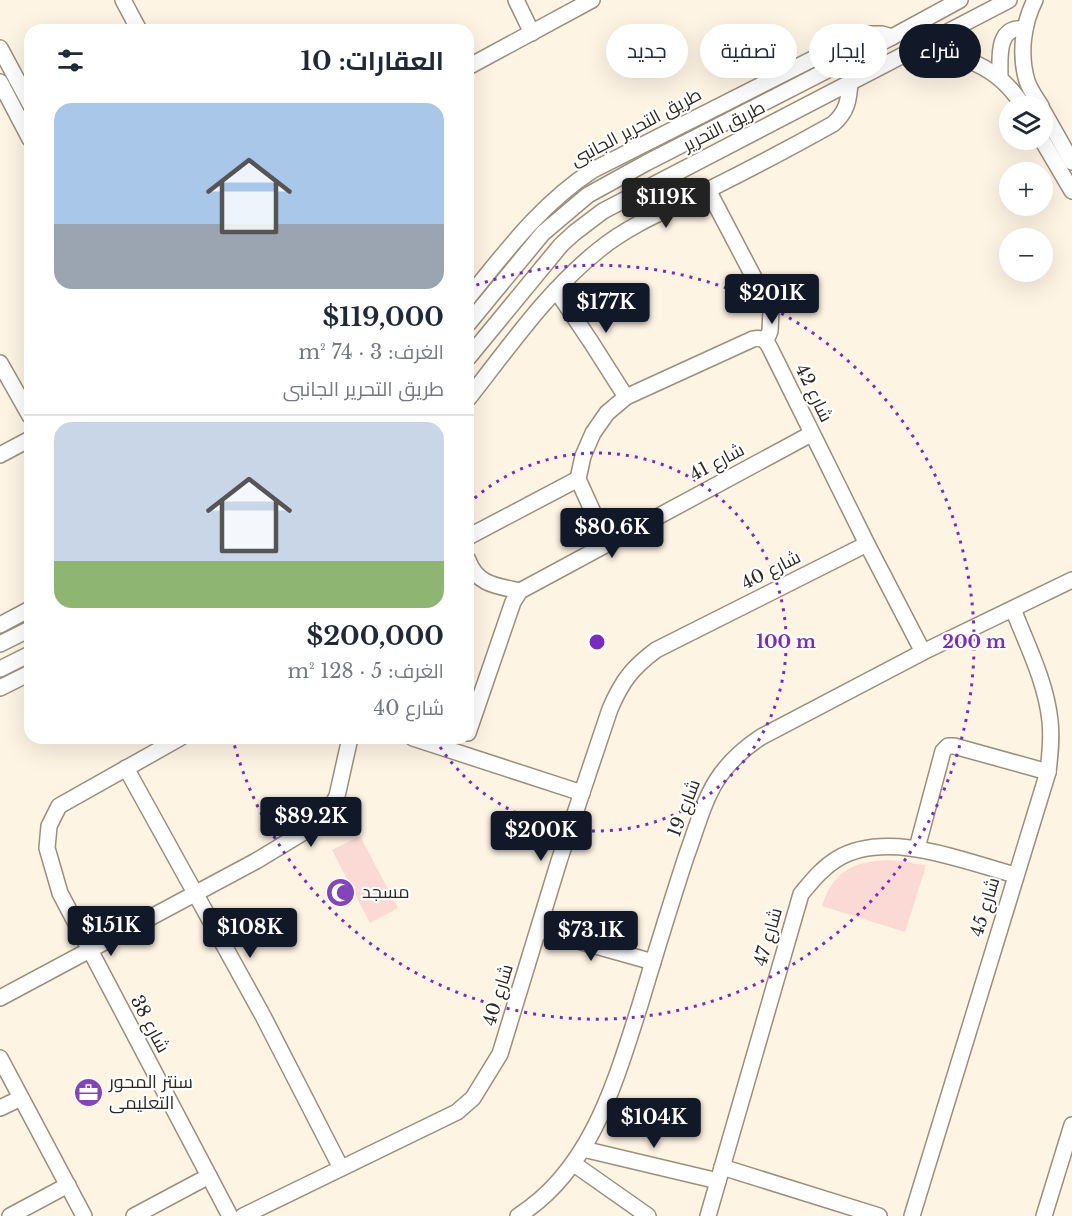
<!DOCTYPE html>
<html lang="ar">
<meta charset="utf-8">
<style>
body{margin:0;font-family:"Libre Baskerville",Cairo,serif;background:#f6f6f7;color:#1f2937;direction:rtl;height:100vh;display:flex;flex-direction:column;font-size:22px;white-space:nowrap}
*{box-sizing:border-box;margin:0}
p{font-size:20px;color:#747a83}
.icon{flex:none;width:33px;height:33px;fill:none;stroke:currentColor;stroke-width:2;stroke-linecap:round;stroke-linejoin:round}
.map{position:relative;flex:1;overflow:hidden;direction:ltr}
.sheet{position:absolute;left:24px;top:24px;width:450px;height:720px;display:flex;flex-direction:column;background:#fff;border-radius:18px;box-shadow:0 6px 24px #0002;direction:rtl}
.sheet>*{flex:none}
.banner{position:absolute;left:492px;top:24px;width:489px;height:54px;direction:rtl;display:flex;gap:12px}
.controls{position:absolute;left:999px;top:96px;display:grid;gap:12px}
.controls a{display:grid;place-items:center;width:54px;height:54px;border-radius:50%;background:#fff;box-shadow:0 6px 24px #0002;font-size:30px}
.price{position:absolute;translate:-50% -51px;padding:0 14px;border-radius:6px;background:#111827;color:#fff;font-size:20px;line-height:39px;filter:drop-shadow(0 2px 3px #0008)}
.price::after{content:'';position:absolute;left:50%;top:36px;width:18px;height:14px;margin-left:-9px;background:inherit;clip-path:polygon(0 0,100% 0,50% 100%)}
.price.current{background:#222;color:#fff}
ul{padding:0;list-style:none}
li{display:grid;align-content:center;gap:12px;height:318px;padding:0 30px}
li+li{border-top:2px solid #e0e1e3}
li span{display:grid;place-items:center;height:186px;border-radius:18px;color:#555}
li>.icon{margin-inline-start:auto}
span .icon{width:108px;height:108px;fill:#fffc;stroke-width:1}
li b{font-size:26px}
h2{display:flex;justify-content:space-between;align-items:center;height:72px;padding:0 30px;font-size:26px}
.pill{padding:0 21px;border-radius:27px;background:#fff;box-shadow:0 6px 24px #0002;font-size:21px;line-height:54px}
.pill.current{background:#111827;color:#fff}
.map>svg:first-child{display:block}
.green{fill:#fbdad6}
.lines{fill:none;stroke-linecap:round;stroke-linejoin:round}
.minor-casing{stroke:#9a8f7c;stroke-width:18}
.minor{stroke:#fff;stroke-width:15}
.ring{fill:none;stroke:#7b2cbf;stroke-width:3;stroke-dasharray:3 6}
.labels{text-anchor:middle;stroke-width:4.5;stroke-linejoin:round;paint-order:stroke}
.street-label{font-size:18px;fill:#2d2821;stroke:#fff}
.poi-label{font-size:18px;fill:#2d2821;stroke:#fff;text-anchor:start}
.centre{fill:#7b2cbf;stroke:#fff;stroke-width:3}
.ring-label{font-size:18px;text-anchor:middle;font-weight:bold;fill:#7b2cbf;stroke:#fff;stroke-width:4.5;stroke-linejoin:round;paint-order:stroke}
</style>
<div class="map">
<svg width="1072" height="1216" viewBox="0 0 1072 1216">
<rect width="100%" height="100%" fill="#fef4e4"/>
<!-- green -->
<g class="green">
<path d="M360 836 398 908 370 923 332 850Z"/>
<path d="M886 860 901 861 928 866H926L905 932 822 906C833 872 852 862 886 860Z"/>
</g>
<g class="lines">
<defs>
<g id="minor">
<path d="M123 0 139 30"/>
<path d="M516 0 532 33"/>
<path d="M1035 0C1023 24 1019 54 1027 81 1030 90 1036 98 1041 106"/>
<path d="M0 48 30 104"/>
<path d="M912 50C958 52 998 65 1023 106"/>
<path d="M468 67 592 0"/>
<path d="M1000 78C1000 58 996 25 1025 29"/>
<path d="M0 82 30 139"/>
<path d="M1042 109 1072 162"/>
<path d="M1042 140 1072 191"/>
<path d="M708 190 771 310 770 331 766 341"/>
<path d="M556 290 591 342 626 397"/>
<path d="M468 298C507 250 541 204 593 170L862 34H882L892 37"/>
<path d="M468 324 543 233 588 195 646 163 892 37 960 0"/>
<path d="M468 358 561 245 574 233 603 211 1009 0"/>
<path d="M0 363 30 416"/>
<path d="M468 399C509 347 548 290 600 249 632 223 672 208 708 190 750 169 792 147 833 124 847 112 849 100 850 82"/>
<path d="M0 455 30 439"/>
<path d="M468 537 578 479"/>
<path d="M607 543 578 479 583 456 593 433 607 413 626 397 753 339C762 337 766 340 770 348L867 544 923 652"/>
<path d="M468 560C477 585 497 586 520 591"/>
<path d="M0 625 30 609"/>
<path d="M0 644 30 629"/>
<path d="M0 669 30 654"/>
<path d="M0 688 30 673"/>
<path d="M468 733 513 602 520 591 811 434"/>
<path d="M180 738 59 806 49 826 47 848 60 893 230 1216"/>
<path d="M413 738 582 793"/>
<path d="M126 768 263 1016 341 1168"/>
<path d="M917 848 943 751 948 746H954L1048 772"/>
<path d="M539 930 653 962"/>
<path d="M0 998 256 861 317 824 329 811 337 796 350 738"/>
<path d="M0 1058 84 1216"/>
<path d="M0 1108 21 1098"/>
<path d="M583 1149 718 1181"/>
<path d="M574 1164 648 1216"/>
<path d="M722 1167 879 1216"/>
<path d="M10 1216 68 1185"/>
<path d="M134 1216 209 1176"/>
<path d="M243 1216 457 1112 473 1098 500 1054 559 861 610 709C622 681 632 668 656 650L867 544"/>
<path d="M518 1216C591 1170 615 1083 640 1005 655 955 670 906 686 857 706 802 709 772 761 737L923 652 1072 580"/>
<path d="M708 1216 801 894C812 881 822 868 837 859 887 829 963 861 1015 875"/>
<path d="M912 1216 1048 772C1050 755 1052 738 1050 721 1046 682 1027 645 1013 609"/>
<path d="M1044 1216 1072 1125"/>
</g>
</defs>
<!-- minor casing -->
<use href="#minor" class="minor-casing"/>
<!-- minor -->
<use href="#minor" class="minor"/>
</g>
<!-- distance rings -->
<g class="ring">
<path d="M468 504A189 189 0 1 1 435 739"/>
<path d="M468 288A377 377 0 1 1 233 740"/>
</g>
<!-- icons -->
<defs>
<symbol id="mosque-disc" viewBox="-11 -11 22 22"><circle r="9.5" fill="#8545ba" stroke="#fff"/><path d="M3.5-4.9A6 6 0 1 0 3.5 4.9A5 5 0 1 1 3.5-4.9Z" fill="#fff"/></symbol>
<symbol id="office-disc" viewBox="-11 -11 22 22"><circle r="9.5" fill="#8545ba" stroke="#fff"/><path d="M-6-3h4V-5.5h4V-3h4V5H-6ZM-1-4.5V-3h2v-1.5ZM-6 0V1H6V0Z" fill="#fff"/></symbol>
</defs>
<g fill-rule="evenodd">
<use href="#mosque-disc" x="324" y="876" width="33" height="33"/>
<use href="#office-disc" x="72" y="1076" width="33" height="33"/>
</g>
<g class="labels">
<!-- street labels -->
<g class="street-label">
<text transform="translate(724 126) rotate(-27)" y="6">طريق التحرير</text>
<text transform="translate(636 127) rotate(-28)" y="6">طريق التحرير الجانبى</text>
<text transform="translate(814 393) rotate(64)" y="6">شارع 42</text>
<text transform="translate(717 462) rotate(-28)" y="6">شارع 41</text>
<text transform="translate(771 570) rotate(-27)" y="6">شارع 40</text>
<text transform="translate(684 808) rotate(-69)" y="6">شارع 19</text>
<text transform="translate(985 907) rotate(-73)" y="6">شارع 45</text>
<text transform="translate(768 937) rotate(-74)" y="6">شارع 47</text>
<text transform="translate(498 995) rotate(-73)" y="6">شارع 40</text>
<text transform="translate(150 1024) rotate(62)" y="6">شارع 38</text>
</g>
<!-- poi labels -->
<g class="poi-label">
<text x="362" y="898">مسجد</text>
<text x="109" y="1088">سنتر المحور<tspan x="109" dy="21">التعليمى</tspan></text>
</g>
</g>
<circle cx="597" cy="642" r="9" class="centre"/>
<g class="ring-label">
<text x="786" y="648">100 m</text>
<text x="974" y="648">200 m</text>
</g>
</svg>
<div class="controls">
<a><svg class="icon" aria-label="layers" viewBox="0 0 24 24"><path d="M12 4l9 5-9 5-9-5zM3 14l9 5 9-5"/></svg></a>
<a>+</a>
<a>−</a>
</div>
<b class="price current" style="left:666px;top:229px">$119K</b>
<b class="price" style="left:772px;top:325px">$201K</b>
<b class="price" style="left:606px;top:334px">$177K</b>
<b class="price" style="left:612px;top:559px">$80.6K</b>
<b class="price" style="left:311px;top:848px">$89.2K</b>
<b class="price" style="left:541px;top:862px">$200K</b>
<b class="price" style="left:111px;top:957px">$151K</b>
<b class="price" style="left:250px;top:959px">$108K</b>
<b class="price" style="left:591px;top:962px">$73.1K</b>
<b class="price" style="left:654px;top:1149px">$104K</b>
<div class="banner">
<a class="pill current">شراء</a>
<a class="pill">إيجار</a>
<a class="pill">تصفية</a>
<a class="pill">جديد</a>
</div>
<section class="sheet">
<h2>العقارات: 10<svg class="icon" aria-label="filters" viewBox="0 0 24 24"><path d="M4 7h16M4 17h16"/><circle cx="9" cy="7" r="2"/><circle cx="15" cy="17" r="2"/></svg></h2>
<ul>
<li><span style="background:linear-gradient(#a9c7e8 65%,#9aa5b1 0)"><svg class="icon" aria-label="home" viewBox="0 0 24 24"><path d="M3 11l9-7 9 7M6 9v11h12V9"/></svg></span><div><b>$119,000</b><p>الغرف: 3 · 74 m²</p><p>طريق التحرير الجانبى</p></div></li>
<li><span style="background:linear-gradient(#c9d6e8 75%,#8fb573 0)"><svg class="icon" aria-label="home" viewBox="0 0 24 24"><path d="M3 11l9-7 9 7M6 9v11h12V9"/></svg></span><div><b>$200,000</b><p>الغرف: 5 · 128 m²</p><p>شارع 40</p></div></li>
</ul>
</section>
</div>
